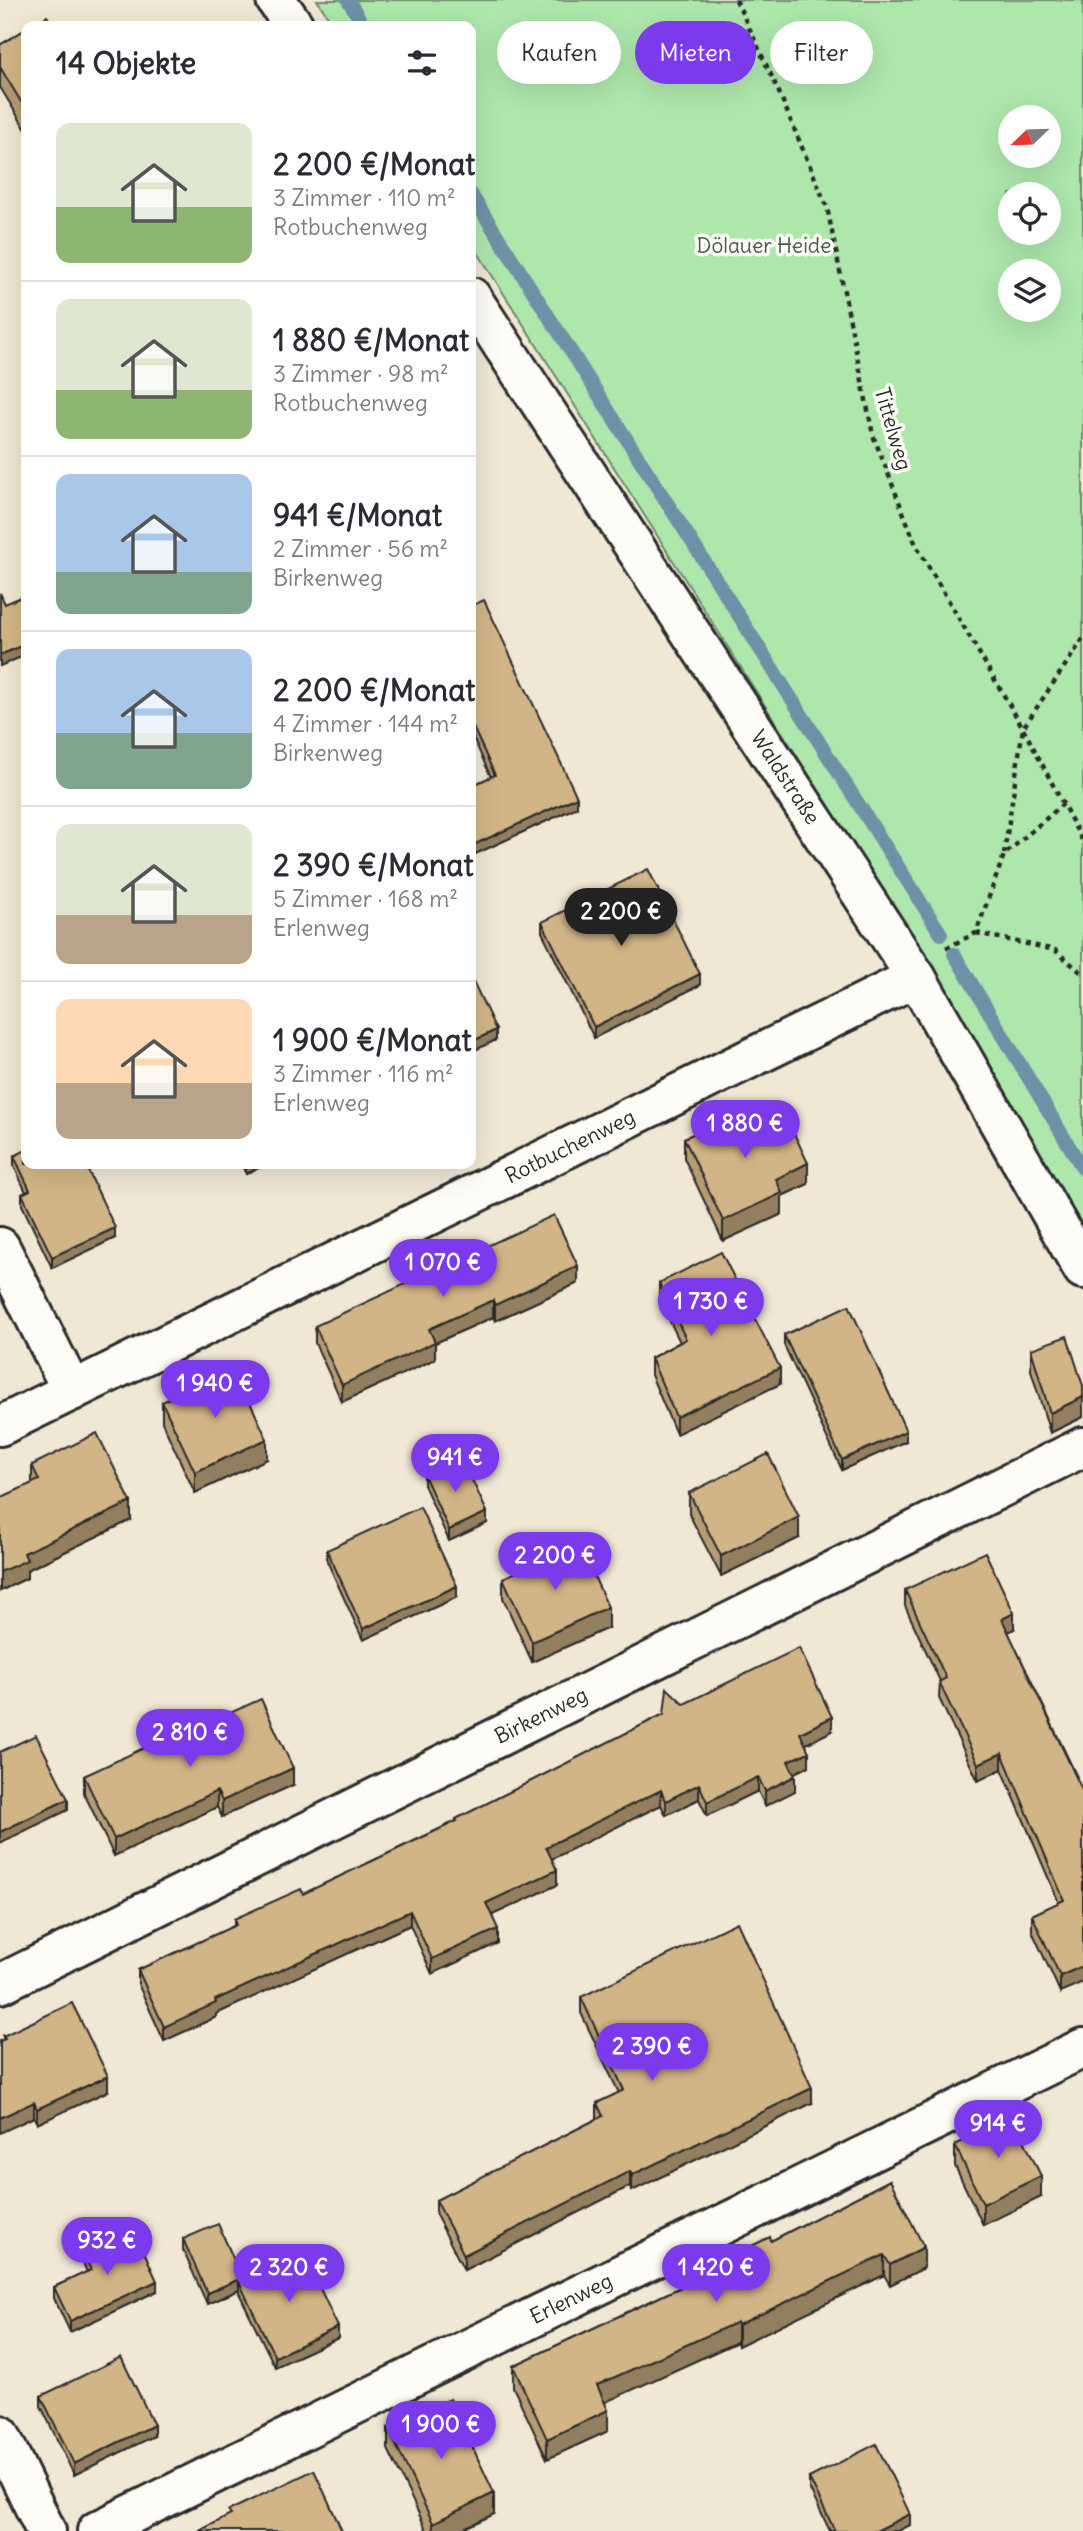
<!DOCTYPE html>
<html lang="de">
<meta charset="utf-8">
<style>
body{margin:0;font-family:Delius,sans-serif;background:#f7f7f7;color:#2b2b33;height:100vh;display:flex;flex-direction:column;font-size:26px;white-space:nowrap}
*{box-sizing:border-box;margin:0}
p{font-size:23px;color:#7c7c81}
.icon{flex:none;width:38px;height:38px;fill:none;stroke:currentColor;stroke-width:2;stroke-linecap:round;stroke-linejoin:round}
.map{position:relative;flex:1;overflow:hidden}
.panel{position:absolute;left:21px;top:21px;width:455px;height:1148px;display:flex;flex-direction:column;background:#fff;border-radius:14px;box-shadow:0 7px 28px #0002}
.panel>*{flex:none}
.hud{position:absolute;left:497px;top:21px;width:480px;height:63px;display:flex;gap:14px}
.needle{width:46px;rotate:247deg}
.buttons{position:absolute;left:998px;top:105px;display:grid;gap:14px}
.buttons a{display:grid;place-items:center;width:63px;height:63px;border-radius:50%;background:#fff;box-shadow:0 7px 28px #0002;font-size:35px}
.price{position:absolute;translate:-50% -60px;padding:0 16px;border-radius:24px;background:#7c3aed;color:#fff;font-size:23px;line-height:46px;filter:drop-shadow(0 2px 4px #0008)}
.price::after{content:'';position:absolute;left:50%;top:42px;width:21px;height:16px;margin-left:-10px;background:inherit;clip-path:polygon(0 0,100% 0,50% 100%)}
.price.current{background:#222;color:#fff}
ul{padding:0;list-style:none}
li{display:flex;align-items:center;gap:21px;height:175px;padding:0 35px}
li+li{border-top:2px solid #e1e1e2}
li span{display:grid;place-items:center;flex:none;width:196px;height:140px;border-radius:14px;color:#555}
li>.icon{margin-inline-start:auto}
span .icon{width:84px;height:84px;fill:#fffc;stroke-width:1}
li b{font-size:30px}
h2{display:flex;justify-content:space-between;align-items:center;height:84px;padding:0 35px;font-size:30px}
.chip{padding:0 24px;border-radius:32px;background:#fff;box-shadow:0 7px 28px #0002;font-size:24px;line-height:63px}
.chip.current{background:#7c3aed;color:#fff}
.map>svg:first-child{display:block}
.green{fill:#ade7ac;stroke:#6c896c;stroke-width:2;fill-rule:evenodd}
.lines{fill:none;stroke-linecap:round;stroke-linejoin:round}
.stream{stroke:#6e91a8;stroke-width:14}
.minor-casing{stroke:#2b2b2b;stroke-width:44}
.major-casing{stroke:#2b2b2b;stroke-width:44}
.path{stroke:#2b2b2b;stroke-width:4.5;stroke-dasharray:5 5;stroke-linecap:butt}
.minor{stroke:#fdfcf7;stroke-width:38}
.major{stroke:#fdfcf7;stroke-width:38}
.wall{fill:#b59c74;stroke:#2b2b2b;stroke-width:2}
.shaded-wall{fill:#937f5e;stroke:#2b2b2b;stroke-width:2}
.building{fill:#d2b587;stroke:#2b2b2b;stroke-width:2}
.labels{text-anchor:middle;stroke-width:7;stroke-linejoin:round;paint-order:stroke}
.park-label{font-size:21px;fill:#4c5a4b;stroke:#fdfcf7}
.street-label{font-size:21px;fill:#2b2b2b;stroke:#fdfcf7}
</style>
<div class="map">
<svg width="1083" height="2531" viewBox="0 0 1083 2531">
<rect width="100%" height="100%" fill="#f0e7d5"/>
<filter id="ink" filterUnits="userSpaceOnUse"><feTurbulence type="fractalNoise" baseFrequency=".0143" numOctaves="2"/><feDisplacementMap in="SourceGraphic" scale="14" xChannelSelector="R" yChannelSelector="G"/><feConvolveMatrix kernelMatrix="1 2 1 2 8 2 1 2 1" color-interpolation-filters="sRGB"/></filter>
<g filter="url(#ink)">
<!-- green -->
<path class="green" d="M317 0H1083V1227L929 964 471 242V26H334ZM1010 117H1048V156H1010ZM1010 194H1048V233H1010ZM1010 271H1048V310H1010Z"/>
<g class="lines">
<!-- stream -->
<g class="stream">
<path d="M348 0 364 26"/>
<path d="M471 194 941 934"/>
<path d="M954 954 1083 1169"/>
</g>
<defs>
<g id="minor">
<path d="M0 1247 72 1391"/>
<path id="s1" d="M0 1426 916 977"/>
<path id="s2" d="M0 1984 1083 1447"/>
<path d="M0 2435 46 2531"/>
<path id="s3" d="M97 2531 1083 2048"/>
</g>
<g id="major">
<path d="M276 0 294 26"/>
<path id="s4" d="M471 297 916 977 1083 1269"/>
</g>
</defs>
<!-- minor casing -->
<use href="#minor" class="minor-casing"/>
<!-- major casing -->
<use href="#major" class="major-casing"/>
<!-- path -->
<g class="path">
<path d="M736 0 778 90 827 207 873 435 916 545 1023 728 1083 842"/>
<path d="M1004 854 1023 728 1083 639"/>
<path d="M976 933 1055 950 1083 974"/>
<path d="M946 948 976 933 1004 855 1063 804"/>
</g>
<!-- minor -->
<use href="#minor" class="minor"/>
<!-- major -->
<use href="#major" class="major"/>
</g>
<!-- wall -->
<g class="wall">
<path d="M26 29V130L0 87V45Z"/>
<path d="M471 606 577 807 471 856V786L491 777 471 733Z"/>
<path d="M542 922 700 985 594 1038 542 932Z"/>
<path d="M750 1123 808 1184 782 1196V1214L723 1241 684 1158V1138Z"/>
<path d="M14 1156 115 1238 52 1268 22 1205V1194L26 1192 14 1166Z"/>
<path d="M241 1164H267L246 1174Z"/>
<path d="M578 1283 495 1321 493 1317 435 1343V1359L342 1402 315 1343V1326Z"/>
<path d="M659 1283 780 1384 676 1434 651 1375V1358L680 1342 659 1299Z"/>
<path d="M784 1335 906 1441 842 1470 784 1345Z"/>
<path d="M1031 1349 1083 1386V1417L1050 1433 1031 1370Z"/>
<path d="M162 1402 267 1459 195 1493 162 1422Z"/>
<path d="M32 1465 131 1520 27 1570V1578L0 1591 32 1483Z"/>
<path d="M424 1475 487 1523 449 1541 424 1485Z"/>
<path d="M689 1493 799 1538 721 1576 689 1514Z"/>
<path d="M327 1550 457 1597 363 1640 327 1561Z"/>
<path d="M503 1578 608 1628 532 1662 503 1598Z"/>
<path d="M905 1590 1014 1629 1008 1632 1077 1777 1060 1992 1032 1931V1915L1059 1903 1002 1769 978 1781 939 1698 940 1681 905 1606Z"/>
<path d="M684 1704 832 1731 806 1744 809 1766 794 1773 795 1791 765 1806 758 1791 707 1816 699 1799 666 1815 661 1805 551 1859 557 1885 492 1915 498 1943 432 1974 410 1925 216 2014V2017L164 2041 138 1984V1970L234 1926V1919L303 1894 456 1821V1819Z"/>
<path d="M150 1749 293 1785 222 1817 217 1807 114 1856 84 1793V1776Z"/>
<path d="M581 1997 812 2103 632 2191 630 2186 464 2270 436 2215V2200L597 2119V2103L619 2093 581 2013Z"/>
<path d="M3 2036 108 2091 37 2124 3 2040Z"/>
<path d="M955 2145 1041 2197 983 2225 955 2166Z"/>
<path d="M890 2180 924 2268 890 2285 884 2275 738 2346 737 2342 604 2402 608 2431 547 2459 513 2387V2366L710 2273V2266L771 2241Z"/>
<path d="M183 2239 242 2281 338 2338 275 2367 239 2293V2290L207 2304 183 2250Z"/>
<path d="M127 2244 157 2291 70 2332 54 2298V2287L87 2272 83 2263V2253Z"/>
<path d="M41 2396 154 2436 74 2475 41 2406Z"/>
<path d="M388 2428 494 2514 458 2531H427L388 2449Z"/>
<path d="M809 2478 910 2525 898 2531H830L809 2488Z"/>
</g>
<!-- shaded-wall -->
<g class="shaded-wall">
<path d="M26 644V655L0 666V655Z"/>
<path d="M577 797V807L471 856V846Z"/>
<path d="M700 974V985L594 1038V1027Z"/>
<path d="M496 1030V1040L471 1052V1042Z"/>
<path d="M808 1163V1184L782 1196V1214L723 1241V1221L776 1179Z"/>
<path d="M246 1164H267L246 1174Z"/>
<path d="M115 1228V1238L52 1268V1257Z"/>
<path d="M578 1266V1283L495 1321V1305Z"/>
<path d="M493 1300V1317L435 1343V1359L342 1402V1385L429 1329Z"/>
<path d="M780 1368V1384L676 1434V1417Z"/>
<path d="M1083 1397V1417L1050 1433V1413Z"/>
<path d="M906 1431V1441L842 1470V1460Z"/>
<path d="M267 1439V1459L195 1493V1472Z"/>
<path d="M131 1502V1520L27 1570V1578L0 1591V1572L24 1553Z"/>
<path d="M487 1512V1523L449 1541V1530Z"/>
<path d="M799 1517V1538L721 1576V1556Z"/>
<path d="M457 1586V1597L363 1640V1629Z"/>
<path d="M608 1607V1628L532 1662V1642Z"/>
<path d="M1014 1613V1629L1002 1635V1619Z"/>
<path d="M832 1717V1731L800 1747V1733Z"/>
<path d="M809 1752V1766L788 1776V1761Z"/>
<path d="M1002 1753V1769L978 1781V1764Z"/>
<path d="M293 1768V1785L222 1817V1801Z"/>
<path d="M795 1776V1791L765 1806V1791Z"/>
<path d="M758 1777V1791L707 1816V1802Z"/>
<path d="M699 1784V1799L666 1815V1801Z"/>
<path d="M661 1790V1805L546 1862V1847Z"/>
<path d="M217 1791V1807L114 1856V1839Z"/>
<path d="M68 1799V1810L0 1843V1832Z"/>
<path d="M557 1870V1885L486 1918V1903Z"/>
<path d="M410 1911V1925L216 2014V2017L164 2041V2027L215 2000Z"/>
<path d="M498 1929V1943L432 1974V1959Z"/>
<path d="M1083 1966V1982L1060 1992V1976Z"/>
<path d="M108 2076V2091L37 2124V2109Z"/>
<path d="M812 2088V2103L632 2191V2175Z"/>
<path d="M34 2102V2117L0 2133V2118Z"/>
<path d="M630 2171V2186L464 2270V2255Z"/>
<path d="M1041 2176V2197L983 2225V2204Z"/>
<path d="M924 2247V2268L890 2285V2265Z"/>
<path d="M884 2255V2275L738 2346V2325Z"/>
<path d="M242 2278V2287L239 2282V2290L207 2304V2293Z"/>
<path d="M157 2281V2291L70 2332V2321Z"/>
<path d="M737 2322V2342L597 2406V2385Z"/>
<path d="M338 2327V2338L275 2367V2357Z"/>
<path d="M608 2410V2431L547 2459V2439Z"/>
<path d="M154 2425V2436L74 2475V2464Z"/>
<path d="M494 2493V2514L458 2531H433V2523Z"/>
<path d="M910 2514V2525L898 2531H876Z"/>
</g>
<!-- building -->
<g class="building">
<path d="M47 16 53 26H30Z"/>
<path d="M26 29V110L0 67V45Z"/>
<path d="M0 593 5 604 26 595V644L0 655Z"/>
<path d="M484 600 577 797 471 846V786L495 775 471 723V606Z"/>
<path d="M648 869 700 974 594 1027 542 922Z"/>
<path d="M471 977 496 1030 471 1042Z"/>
<path d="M782 1108 808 1163 776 1179 782 1193 723 1221 684 1138 744 1110 750 1123Z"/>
<path d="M26 1150V1164H85L115 1228 52 1257 22 1194 30 1190 14 1156Z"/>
<path d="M554 1215 578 1266 495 1305 493 1300 429 1329 435 1342 342 1385 315 1326Z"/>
<path d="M721 1252 780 1368 676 1417 651 1358 686 1339 659 1283Z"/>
<path d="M849 1305 906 1431 842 1460 784 1335Z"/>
<path d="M1067 1336 1083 1386V1397L1050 1413 1031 1349Z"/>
<path d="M234 1368 267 1439 195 1472 162 1402Z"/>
<path d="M97 1433 131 1502 24 1553 27 1560 0 1572V1498L39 1480 32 1465Z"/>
<path d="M768 1454 799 1517 721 1556 689 1493Z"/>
<path d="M462 1458 487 1512 449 1530 424 1475Z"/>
<path d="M420 1507 457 1586 363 1629 327 1550Z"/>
<path d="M579 1543 608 1607 532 1642 503 1578Z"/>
<path d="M985 1552 1014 1613 1002 1619 1083 1792V1966L1060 1976 1032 1915 1064 1900 1002 1753 978 1764 939 1682 946 1678 905 1590Z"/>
<path d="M799 1648 832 1717 800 1733 809 1752 788 1761 795 1776 765 1791 758 1777 707 1802 699 1784 666 1801 661 1790 546 1847 557 1870 486 1903 498 1929 432 1959 410 1911 215 2000 216 2003 164 2027 138 1970 236 1925 234 1919 301 1889 303 1894 457 1821 456 1819 664 1714 667 1688 684 1704Z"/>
<path d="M261 1699 293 1768 222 1801 217 1791 114 1839 84 1776 148 1746 150 1749Z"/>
<path d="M36 1735 68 1799 0 1832V1752Z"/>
<path d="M737 1922 812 2088 632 2175 630 2171 464 2255 436 2200 603 2116 597 2103 624 2090 581 1997Z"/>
<path d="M72 2003 108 2076 37 2109 34 2102 0 2118V2041L5 2039 3 2036Z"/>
<path d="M1013 2117 1041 2176 983 2204 955 2145Z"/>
<path d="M890 2180 924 2247 890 2265 884 2255 738 2325 737 2322 597 2385 608 2410 547 2439 513 2366 713 2272 710 2266 770 2237 771 2241Z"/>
<path d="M218 2224 242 2278 207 2293 183 2239Z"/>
<path d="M122 2235 127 2244 138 2238 157 2281 70 2321 54 2287 91 2270 83 2253Z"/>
<path d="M303 2252 338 2327 275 2357 239 2282Z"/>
<path d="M121 2357 154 2425 74 2464 41 2396Z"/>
<path d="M450 2399 494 2493 433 2523 388 2428Z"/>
<path d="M876 2444 910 2514 876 2531H835L809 2478Z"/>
<path d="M314 2470 342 2531H199L231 2515 228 2511Z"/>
</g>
</g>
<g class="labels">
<!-- park labels -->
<g class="park-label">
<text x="764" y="253">Dölauer Heide</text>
</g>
<!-- street labels -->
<g class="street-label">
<text transform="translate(893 429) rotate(74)" y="7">Tittelweg</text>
<text dy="7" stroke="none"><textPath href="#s4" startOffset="574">Waldstraße</textPath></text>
<text dy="7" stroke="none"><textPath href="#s1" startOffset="635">Rotbuchenweg</textPath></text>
<text dy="7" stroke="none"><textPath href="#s2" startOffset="604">Birkenweg</textPath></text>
<text dy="7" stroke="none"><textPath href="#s3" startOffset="528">Erlenweg</textPath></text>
</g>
</g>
</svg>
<div class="buttons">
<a><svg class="needle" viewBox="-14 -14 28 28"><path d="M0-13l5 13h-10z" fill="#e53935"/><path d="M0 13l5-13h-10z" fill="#7c7c81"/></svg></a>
<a><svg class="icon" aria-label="locate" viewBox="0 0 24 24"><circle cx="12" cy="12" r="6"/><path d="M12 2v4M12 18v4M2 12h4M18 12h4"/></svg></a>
<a><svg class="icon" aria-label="layers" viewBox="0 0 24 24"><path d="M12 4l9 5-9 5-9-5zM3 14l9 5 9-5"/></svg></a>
</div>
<b class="price current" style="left:621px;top:948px">2 200 €</b>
<b class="price" style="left:745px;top:1160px">1 880 €</b>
<b class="price" style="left:443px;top:1299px">1 070 €</b>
<b class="price" style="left:711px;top:1338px">1 730 €</b>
<b class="price" style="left:215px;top:1420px">1 940 €</b>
<b class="price" style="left:455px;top:1494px">941 €</b>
<b class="price" style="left:555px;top:1592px">2 200 €</b>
<b class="price" style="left:190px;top:1769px">2 810 €</b>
<b class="price" style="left:652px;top:2083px">2 390 €</b>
<b class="price" style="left:998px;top:2160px">914 €</b>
<b class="price" style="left:107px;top:2277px">932 €</b>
<b class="price" style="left:289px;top:2304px">2 320 €</b>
<b class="price" style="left:716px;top:2304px">1 420 €</b>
<b class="price" style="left:441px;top:2461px">1 900 €</b>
<div class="hud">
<a class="chip">Kaufen</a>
<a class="chip current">Mieten</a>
<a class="chip">Filter</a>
</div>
<section class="panel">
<h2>14 Objekte<svg class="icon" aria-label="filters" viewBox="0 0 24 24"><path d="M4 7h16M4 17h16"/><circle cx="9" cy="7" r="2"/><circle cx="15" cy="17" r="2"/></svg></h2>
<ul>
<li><span style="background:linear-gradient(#dfe7d0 60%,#8fb573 0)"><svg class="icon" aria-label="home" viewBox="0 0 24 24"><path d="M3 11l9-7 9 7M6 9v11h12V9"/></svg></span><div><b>2 200 €/Monat</b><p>3 Zimmer · 110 m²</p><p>Rotbuchenweg</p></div></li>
<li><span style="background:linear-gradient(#dfe7d0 65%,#8fb573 0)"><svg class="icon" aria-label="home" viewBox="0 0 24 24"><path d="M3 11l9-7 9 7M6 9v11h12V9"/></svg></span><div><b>1 880 €/Monat</b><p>3 Zimmer · 98 m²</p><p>Rotbuchenweg</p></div></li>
<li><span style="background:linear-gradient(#a9c7e8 70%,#7fa58c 0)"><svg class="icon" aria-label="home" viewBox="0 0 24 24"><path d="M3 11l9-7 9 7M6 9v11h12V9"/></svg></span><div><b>941 €/Monat</b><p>2 Zimmer · 56 m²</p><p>Birkenweg</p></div></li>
<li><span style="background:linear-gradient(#a9c7e8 60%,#7fa58c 0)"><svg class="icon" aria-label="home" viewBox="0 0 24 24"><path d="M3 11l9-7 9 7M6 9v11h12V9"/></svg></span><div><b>2 200 €/Monat</b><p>4 Zimmer · 144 m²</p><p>Birkenweg</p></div></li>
<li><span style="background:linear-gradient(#dfe7d0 65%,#b9a48a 0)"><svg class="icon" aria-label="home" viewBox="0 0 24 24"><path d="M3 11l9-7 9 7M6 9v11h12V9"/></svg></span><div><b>2 390 €/Monat</b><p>5 Zimmer · 168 m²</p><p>Erlenweg</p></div></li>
<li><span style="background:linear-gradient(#ffd9b3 60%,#b9a48a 0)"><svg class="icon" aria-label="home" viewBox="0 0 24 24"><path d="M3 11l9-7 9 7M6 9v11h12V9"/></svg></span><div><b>1 900 €/Monat</b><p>3 Zimmer · 116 m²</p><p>Erlenweg</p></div></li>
</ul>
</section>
</div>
